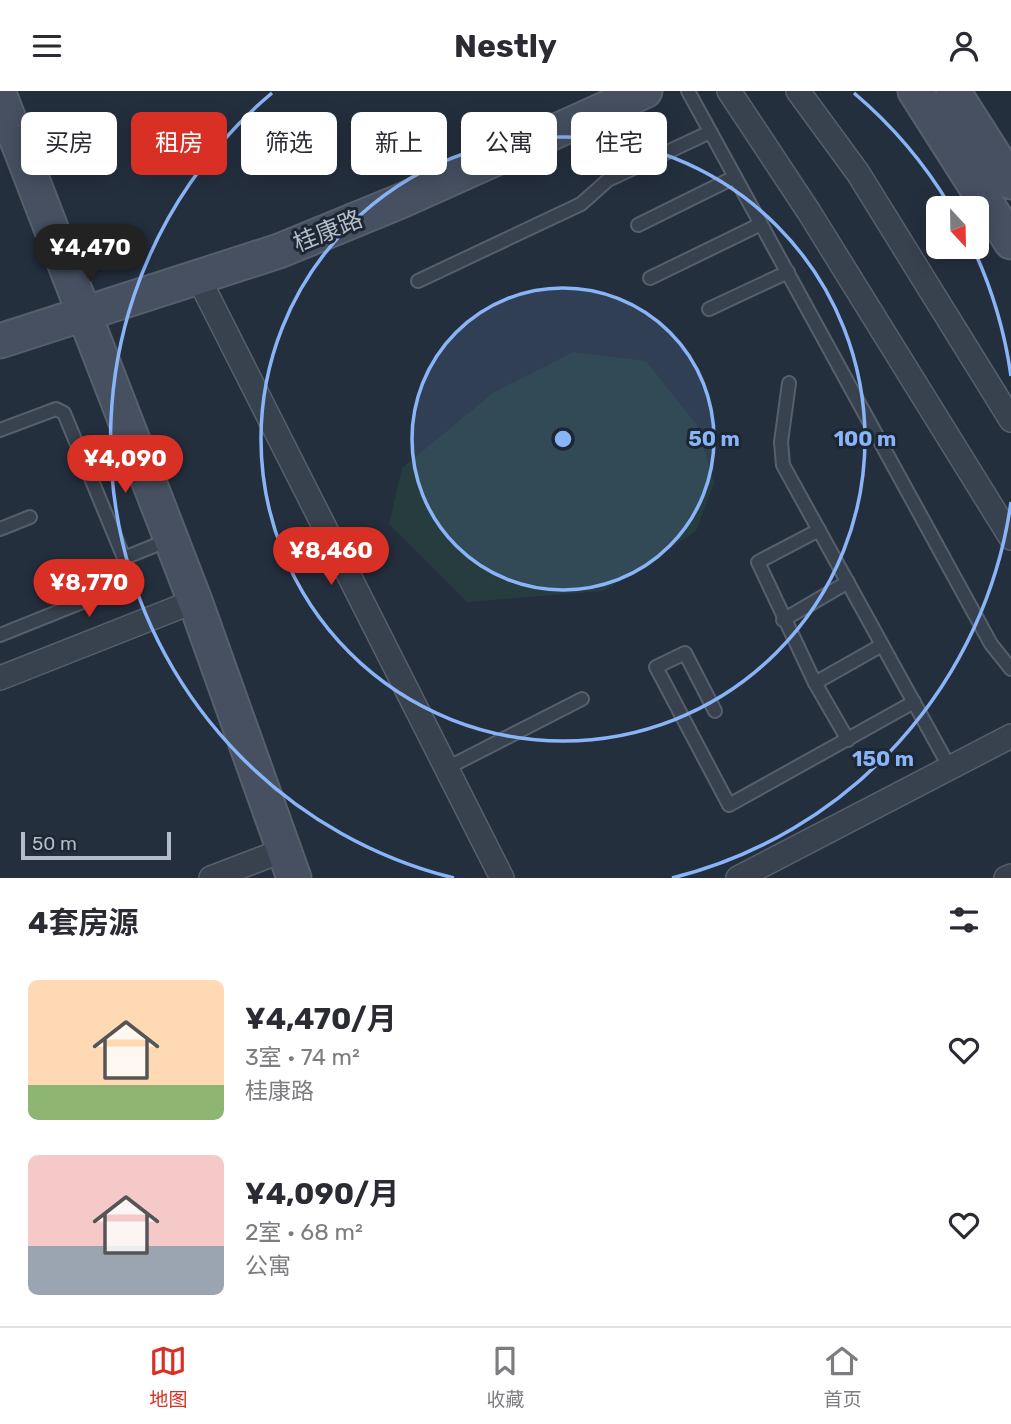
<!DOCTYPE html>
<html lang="zh">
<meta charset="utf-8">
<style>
body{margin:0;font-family:Rubik,"Noto Sans SC",sans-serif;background:#f2f2f3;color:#2b2b33;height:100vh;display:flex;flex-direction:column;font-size:26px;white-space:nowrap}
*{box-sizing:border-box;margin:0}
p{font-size:23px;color:#7c7c81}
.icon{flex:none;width:38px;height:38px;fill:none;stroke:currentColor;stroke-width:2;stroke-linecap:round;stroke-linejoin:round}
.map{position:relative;height:787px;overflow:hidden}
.details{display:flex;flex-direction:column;background:#fff;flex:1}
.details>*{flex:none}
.top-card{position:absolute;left:21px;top:21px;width:970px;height:63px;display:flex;gap:14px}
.needle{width:46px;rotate:158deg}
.fabs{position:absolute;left:926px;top:105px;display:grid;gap:14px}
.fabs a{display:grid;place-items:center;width:63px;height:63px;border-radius:10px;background:#fff;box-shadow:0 4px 18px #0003;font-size:35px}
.scale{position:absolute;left:21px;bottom:18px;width:150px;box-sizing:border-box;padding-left:7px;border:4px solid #b4bcc9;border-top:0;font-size:19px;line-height:24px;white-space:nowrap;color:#b4bcc9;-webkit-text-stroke:5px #1d2633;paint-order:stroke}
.price{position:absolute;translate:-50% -60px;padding:0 16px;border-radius:24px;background:#d93025;color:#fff;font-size:23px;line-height:46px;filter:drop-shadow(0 2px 4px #0008)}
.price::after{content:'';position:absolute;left:50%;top:42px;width:21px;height:16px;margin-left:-10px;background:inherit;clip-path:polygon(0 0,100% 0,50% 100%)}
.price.current{background:#222;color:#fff}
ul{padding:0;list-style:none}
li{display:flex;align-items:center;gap:21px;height:175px;padding:0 28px}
li span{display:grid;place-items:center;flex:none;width:196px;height:140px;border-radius:10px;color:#555}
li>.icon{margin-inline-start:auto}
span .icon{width:84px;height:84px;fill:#fffc;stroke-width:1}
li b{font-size:30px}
h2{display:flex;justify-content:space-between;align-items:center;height:84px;padding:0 28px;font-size:30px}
.tag{padding:0 24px;border-radius:10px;background:#fff;box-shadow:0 4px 18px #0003;font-size:24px;line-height:63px}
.tag.current{background:#d93025;color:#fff}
header{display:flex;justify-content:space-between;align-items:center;height:91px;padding:0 28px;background:#fff;font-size:32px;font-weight:700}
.tabs{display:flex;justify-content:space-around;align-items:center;height:98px;border-top:2px solid #e1e1e2;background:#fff;font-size:19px;color:#7c7c81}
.tabs a{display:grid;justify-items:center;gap:4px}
.tabs .current{color:#d93025}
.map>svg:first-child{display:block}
.green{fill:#263c3f}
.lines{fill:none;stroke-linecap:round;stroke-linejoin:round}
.lane-casing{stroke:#565f6c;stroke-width:16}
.street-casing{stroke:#565f6c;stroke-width:26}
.secondary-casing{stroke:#565f6c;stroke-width:37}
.lane{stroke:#38414e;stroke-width:12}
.street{stroke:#38414e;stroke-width:23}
.secondary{stroke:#465061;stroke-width:33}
.ring{fill:none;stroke:#8ab4f8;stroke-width:3.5}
.labels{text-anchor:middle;stroke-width:6;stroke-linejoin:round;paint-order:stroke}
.street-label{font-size:24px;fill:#b4bcc9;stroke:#1d2633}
.centre{fill:#8ab4f8;stroke:#1d2633;stroke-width:3.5}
.ring-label{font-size:21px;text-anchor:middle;font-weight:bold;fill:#8ab4f8;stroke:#1d2633;stroke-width:6;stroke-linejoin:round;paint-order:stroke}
</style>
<header><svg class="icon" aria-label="menu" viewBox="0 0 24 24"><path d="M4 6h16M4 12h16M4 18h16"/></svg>Nestly<svg class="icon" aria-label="person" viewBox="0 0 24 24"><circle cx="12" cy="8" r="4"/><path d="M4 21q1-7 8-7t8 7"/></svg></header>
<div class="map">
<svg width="1011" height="787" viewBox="0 0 1011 787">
<rect width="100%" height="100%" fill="#242f3e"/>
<!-- green -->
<path class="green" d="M573 261 646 270 697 334 714 392 696 440 604 500 467 511 389 433 402 377 493 302Z"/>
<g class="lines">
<defs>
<g id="lane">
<path d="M688 0 991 553 1011 578"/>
<path d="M638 134 735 86"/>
<path d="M650 187 761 133"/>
<path d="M418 190 581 113 608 89 710 41"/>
<path d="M709 218 788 181"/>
<path d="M789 292 781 351 783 374 950 677"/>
<path d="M0 339 56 318 64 322 124 467 171 448"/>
<path d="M0 438 30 426"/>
<path d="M819 439 758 471 815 592 848 649"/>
<path d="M783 529 848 491"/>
<path d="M0 544 127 493 131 487 124 467"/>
<path d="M815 592 882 554"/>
<path d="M715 620 685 562 656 576 729 714 914 611"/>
<path d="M447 677 582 608"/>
</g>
<g id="street">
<path d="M729 0 809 121 1011 447"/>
<path d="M798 0 858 82 1011 329"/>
<path d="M198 186 502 787"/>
<path d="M0 587 195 510"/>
<path d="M211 787 284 759"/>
<path d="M738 787 1011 645"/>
<path d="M1006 787 1011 785"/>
</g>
<g id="secondary">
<path d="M915 0 1011 151"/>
<path d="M953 0 1011 91"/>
<path d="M0 5 195 510 294 787"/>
<path d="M0 250 279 160 401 110 645 0"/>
</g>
</defs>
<!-- lane casing -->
<use href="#lane" class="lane-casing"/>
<!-- street casing -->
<use href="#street" class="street-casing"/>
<!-- secondary casing -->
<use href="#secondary" class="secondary-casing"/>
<!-- lane -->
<use href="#lane" class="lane"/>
<!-- street -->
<use href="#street" class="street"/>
<!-- secondary -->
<use href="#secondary" class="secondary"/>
</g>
<!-- distance rings -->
<circle cx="563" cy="348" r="151" fill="#8ab4f8" fill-opacity=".12"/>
<g class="ring">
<circle cx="563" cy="348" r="151"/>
<circle cx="563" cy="348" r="302"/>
<path d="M1011 411A452 452 0 0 1 672 787M454 787A452 452 0 0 1 272 2M854 2A452 452 0 0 1 950 115M973 157A452 452 0 0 1 1011 285"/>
</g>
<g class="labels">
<!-- street labels -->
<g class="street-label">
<text transform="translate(328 140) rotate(-22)" y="8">桂康路</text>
</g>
</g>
<circle cx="563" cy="348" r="10" class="centre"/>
<g class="ring-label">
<text x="714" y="355">50 m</text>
<text x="865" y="355">100 m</text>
<text x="883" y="675">150 m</text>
</g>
</svg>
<div class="fabs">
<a><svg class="needle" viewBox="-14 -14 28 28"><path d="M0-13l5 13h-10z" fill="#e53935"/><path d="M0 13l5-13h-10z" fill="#7c7c81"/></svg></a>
</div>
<div class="scale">50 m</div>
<b class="price current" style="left:90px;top:193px">¥4,470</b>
<b class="price" style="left:125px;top:404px">¥4,090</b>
<b class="price" style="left:331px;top:496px">¥8,460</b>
<b class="price" style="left:89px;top:528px">¥8,770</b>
<div class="top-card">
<a class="tag">买房</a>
<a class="tag current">租房</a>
<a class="tag">筛选</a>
<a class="tag">新上</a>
<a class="tag">公寓</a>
<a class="tag">住宅</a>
</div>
</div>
<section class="details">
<h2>4套房源<svg class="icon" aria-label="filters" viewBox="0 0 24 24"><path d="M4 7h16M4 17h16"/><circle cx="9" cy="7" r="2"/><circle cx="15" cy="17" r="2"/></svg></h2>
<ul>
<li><span style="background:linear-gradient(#ffd9b3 75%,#8fb573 0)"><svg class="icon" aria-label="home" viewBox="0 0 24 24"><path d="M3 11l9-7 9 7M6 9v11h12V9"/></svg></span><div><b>¥4,470/月</b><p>3室 · 74 m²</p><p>桂康路</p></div><svg class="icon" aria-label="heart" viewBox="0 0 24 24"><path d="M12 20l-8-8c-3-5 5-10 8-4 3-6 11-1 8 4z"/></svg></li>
<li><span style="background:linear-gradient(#f6c9c9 65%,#9aa5b1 0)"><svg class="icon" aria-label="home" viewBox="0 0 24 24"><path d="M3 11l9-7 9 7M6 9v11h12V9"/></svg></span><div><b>¥4,090/月</b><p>2室 · 68 m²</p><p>公寓</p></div><svg class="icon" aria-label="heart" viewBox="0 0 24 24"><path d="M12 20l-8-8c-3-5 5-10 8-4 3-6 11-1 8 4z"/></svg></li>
</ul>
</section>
<nav class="tabs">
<a class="current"><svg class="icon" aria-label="map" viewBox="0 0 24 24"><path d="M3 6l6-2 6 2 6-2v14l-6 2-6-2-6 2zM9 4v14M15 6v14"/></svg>地图</a>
<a><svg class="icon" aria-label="saved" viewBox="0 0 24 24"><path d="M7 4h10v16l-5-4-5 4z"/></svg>收藏</a>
<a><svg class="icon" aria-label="home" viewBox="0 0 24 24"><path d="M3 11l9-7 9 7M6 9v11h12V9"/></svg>首页</a>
</nav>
